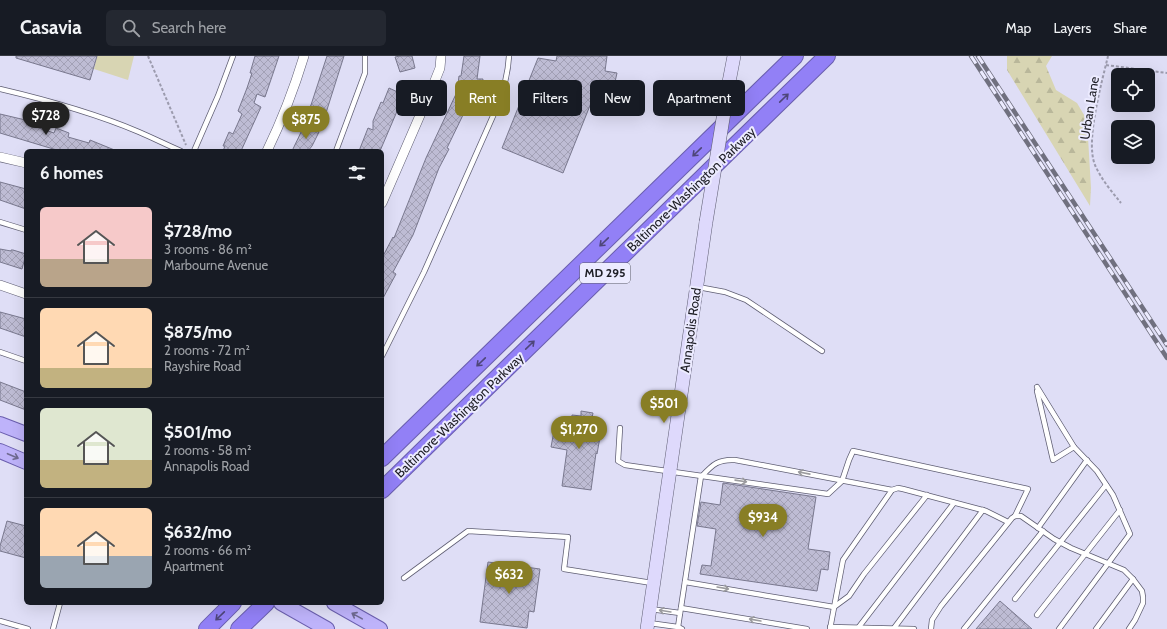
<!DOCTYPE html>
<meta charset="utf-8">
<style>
body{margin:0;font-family:Cabin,sans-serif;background:#242831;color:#f1f3f6;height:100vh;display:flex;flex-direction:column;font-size:15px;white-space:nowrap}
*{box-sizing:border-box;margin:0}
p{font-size:13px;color:#9ea1a6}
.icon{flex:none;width:22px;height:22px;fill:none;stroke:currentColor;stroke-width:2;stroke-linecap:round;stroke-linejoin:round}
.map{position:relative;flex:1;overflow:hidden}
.drawer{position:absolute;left:24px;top:93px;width:360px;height:456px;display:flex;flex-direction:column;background:#171b24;border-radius:6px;box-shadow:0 4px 16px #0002}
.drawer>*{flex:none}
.hud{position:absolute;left:396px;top:24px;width:380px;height:36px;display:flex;gap:8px}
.buttons{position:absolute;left:1111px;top:12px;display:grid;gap:8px}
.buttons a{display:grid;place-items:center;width:44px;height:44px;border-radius:6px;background:#171b24;box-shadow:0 4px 16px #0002;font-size:20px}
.price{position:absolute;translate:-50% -34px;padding:0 9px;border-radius:14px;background:#887e25;color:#fff;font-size:13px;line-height:26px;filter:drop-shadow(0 1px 2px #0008)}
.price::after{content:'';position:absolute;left:50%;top:24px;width:12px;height:9px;margin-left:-6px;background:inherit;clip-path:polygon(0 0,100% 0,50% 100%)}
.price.current{background:#222;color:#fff}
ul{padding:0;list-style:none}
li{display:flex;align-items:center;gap:12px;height:100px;padding:0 16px}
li+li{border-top:1px solid #363941}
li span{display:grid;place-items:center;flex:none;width:112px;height:80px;border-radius:6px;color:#555}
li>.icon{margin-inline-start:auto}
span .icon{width:48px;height:48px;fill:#fffc;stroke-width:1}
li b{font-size:17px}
h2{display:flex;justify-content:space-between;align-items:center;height:48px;padding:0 16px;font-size:17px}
.chip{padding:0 14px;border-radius:6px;background:#171b24;box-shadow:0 4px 16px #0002;font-size:14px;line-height:36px}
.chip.current{background:#887e25;color:#fff}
header{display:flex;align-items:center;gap:24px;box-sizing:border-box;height:56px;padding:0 20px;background:#171b24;border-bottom:1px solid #363941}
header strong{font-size:19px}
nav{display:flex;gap:22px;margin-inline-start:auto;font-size:14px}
.search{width:280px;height:36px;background:#242831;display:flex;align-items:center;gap:10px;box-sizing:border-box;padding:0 14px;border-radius:6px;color:#9ea1a6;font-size:15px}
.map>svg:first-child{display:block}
.forest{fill:url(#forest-firs)}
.park{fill:#d8d5b3}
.building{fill:url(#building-cross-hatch);stroke:#79788e}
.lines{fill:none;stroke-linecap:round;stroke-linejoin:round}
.service-casing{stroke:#5f5e73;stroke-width:6}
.minor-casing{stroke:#5f5e73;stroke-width:10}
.secondary-casing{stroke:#5f5e73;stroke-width:14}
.primary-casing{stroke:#6a5eae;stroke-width:16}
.motorway-casing{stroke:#6a5eae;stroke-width:18}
.path{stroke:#9c9bae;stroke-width:2;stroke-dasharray:3 2;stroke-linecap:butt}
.service{stroke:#fff;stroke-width:4.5}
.minor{stroke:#fff;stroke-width:9}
.secondary{stroke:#ded9fc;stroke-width:13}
.primary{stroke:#beb3fa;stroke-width:14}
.motorway{stroke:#9280f6;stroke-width:16}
.rail-casing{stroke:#70707f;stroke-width:4.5}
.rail{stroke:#ecebff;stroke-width:3;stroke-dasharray:9;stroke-linecap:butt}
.secondary-bridge-casing{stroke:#5f5e73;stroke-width:14;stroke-linecap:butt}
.secondary-bridge{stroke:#ded9fc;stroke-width:13}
.oneway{stroke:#4e467a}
.oneway2{stroke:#6f6a91}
.oneway3{stroke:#9b9b9e}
.labels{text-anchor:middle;stroke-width:4;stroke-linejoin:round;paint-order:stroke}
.shield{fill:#ecebff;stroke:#5d5d68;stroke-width:1}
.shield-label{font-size:12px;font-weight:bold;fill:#202028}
.street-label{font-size:13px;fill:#202028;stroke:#ecebff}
</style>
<header>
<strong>Casavia</strong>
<div class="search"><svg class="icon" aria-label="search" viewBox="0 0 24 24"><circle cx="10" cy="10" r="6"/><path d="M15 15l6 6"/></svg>Search here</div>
<nav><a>Map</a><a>Layers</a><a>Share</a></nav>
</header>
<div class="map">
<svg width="1167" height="573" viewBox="0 0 1167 573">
<defs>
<pattern id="forest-firs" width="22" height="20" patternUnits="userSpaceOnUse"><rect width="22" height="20" fill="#d8d5b3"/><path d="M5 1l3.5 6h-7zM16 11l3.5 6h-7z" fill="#b9b79a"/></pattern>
<pattern id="building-cross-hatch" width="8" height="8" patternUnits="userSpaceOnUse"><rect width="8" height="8" fill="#bebcd4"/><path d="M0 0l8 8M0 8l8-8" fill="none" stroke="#a3a1b6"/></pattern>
</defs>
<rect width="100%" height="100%" fill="#dfdef6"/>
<!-- forest -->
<path class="forest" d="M1007 0H1052L1046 10 1056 34 1077 47 1087 64 1091 132 1090 150 1007 14Z"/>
<!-- park -->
<path class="park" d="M97 0H134L128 24 94 13Z"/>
<!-- building -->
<g class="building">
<path d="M16 0H97L90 24 16 2Z"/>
<path d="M255 0H279L265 41 257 38 254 47 261 51 241 95H223L225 90H223L229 76 233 78 242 58 238 55 247 32 252 17H250Z"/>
<path d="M327 0H344L325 60 309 55Z"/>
<path d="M400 0H412L415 12 400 16 395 1Z"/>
<path d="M464 0H480L477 23H483L482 31 458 28 459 20H461Z"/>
<path d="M557 0H607L605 15 617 17 613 35 597 32 563 117 502 92 538 2 556 5Z"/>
<path d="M389 32 404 39 380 95H359L368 72 373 74V65L381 46 383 47Z"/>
<path d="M456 38 471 45 464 60 463 59 447 92 449 93 439 112 413 179 393 216 396 218 382 244V202L393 181 394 182 426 102Z"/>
<path d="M0 58 34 66 33 70 54 77 56 72 69 77 68 81 89 87 90 84 117 95H60L0 77Z"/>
<path d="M304 70 319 76 312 90 308 95H292Z"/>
<path d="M0 126 26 133V153L0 144Z"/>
<path d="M0 193 11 195V194H13L26 198 22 213 0 206Z"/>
<path d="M0 256 26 263V281L0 272Z"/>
<path d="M0 326 26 336V354L0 344Z"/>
<path d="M581 355 593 357 592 362 601 363 598 381H600L597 398 596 397 591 434 562 430 567 394 551 391 554 375 564 376V373H567L568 370 571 371 572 359 581 360Z"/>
<path d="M723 427 816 441 808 493 830 496 828 514 821 513 817 535 700 518 702 509 711 510 716 473 697 470 701 446 720 449Z"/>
<path d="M7 465 26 470V502L0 495V490Z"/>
<path d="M488 506 540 513 534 556 529 555 527 572 480 566Z"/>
<path d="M1000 545 1032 573H976Z"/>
</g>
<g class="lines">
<defs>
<g id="service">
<path d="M0 33C47 44 94 57 139 76 153 82 167 89 181 95"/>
<path d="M194 95 218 40 233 0"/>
<path d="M336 95 365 17V0"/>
<path d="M0 166 26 174"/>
<path d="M698 231 725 236 746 244 822 295"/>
<path d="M0 296 26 305"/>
<path d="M382 300 424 216 497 51C504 33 508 19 509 0"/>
<path d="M1037 331 1074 391 1097 415 1113 439 1130 478 1059 573"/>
<path d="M1037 335 1053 404 1074 391"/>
<path d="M620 372 618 405 625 409 828 438 842 425 849 404 853 395 1028 433 1015 460"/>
<path d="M702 420C713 408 719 403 735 404L892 434"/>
<path d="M1038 472 1087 404"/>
<path d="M404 522 468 475 568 481 564 513 652 527"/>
<path d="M685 526 834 551 849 540 864 518 927 439"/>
<path d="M1015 543 1106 429"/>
<path d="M681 552 807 573"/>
<path d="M650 553 680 557"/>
<path d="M1037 559 1120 454"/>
<path d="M0 565 28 573"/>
<path d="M649 567 678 571 682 573"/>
<path d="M678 571 701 420"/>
<path d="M830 571 914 573"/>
<path d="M858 572 954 447"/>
<path d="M894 572 983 454"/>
<path d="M53 573 60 547"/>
<path d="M830 573 843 504 892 434 898 432 903 433 986 455 1008 466"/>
<path d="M931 573 932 564 941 550 1012 462 1015 460H1021L1054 483 1071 492 1124 514 1133 523 1142 535 1143 541V547L1135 564 1129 573"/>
<path d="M964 573 1043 475"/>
<path d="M1096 573 1133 523"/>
</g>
<g id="minor">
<path d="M267 95C282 64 294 33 304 0"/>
<path d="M0 101 26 107"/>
<path d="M382 147 434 27 440 12 441 0"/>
<path d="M0 229 26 238"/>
</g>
<g id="secondary">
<path d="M729 26 734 0"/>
<path d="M647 573 706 166"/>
</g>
<g id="primary">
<path d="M0 368 26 378"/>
<path d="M0 395 26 406"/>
<path d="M281 547 327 573"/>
<path d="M334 547 380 573"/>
</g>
<g id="motorway">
<path d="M382 402 795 0"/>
<path d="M382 434 827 0"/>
<path d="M207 573 233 547"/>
<path d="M239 573 266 547"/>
</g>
</defs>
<!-- service casing -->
<use href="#service" class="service-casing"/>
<!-- minor casing -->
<use href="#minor" class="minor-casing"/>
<!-- secondary casing -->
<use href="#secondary" class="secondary-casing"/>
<!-- primary casing -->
<use href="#primary" class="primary-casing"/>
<!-- motorway casing -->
<use href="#motorway" class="motorway-casing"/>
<!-- path -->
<g class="path">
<path d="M148 0 186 89"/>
<path d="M1108 0C1102 26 1085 85 1095 109 1101 123 1112 136 1121 147"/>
<path d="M1106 9 1167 17"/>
</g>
<!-- service -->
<use href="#service" class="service"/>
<!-- minor -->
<use href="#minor" class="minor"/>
<!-- secondary -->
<use href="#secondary" class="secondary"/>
<!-- primary -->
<use href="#primary" class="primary"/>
<!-- motorway -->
<use href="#motorway" class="motorway"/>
<defs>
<g id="rail">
<path d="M971 0 1167 302"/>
<path d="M978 0 1167 289"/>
</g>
</defs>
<!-- rail casing -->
<use href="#rail" class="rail-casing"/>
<!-- rail -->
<use href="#rail" class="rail"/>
<defs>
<path id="secondary-bridge" d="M706 166 729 26"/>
</defs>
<!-- secondary-bridge casing -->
<use href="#secondary-bridge" class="secondary-bridge-casing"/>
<!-- secondary-bridge -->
<use href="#secondary-bridge" class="secondary-bridge"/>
</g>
<!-- one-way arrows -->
<defs><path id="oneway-shaft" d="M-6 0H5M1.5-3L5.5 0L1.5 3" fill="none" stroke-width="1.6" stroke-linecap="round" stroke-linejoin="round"/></defs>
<g class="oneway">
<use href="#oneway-shaft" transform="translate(784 42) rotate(-44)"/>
<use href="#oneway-shaft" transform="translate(697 96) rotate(136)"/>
<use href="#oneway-shaft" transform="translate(604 186) rotate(136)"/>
<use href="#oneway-shaft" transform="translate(530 289) rotate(-44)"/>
<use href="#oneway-shaft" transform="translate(481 306) rotate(136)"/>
<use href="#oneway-shaft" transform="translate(220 560) rotate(136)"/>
</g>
<g class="oneway2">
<use href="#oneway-shaft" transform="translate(13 400) rotate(23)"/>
<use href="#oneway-shaft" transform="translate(357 560) rotate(-151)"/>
</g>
<g class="oneway3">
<use href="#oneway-shaft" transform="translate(804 417) rotate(-169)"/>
<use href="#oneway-shaft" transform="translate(741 425) rotate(8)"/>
<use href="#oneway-shaft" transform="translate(723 532) rotate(10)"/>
<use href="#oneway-shaft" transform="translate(665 555) rotate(-171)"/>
<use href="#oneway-shaft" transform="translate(755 564) rotate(-170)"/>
</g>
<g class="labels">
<!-- shield labels -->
<rect class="shield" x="580" y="207" width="50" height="20" rx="3"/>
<g class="shield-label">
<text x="605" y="221">MD 295</text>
</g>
<!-- street labels -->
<g class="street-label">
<text transform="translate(1089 52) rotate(-81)" y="5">Urban Lane</text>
<text transform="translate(691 133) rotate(-44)" y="5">Baltimore-Washington Parkway</text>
<text transform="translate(690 274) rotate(-82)" y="5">Annapolis Road</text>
<text transform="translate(459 359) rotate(-44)" y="5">Baltimore-Washington Parkway</text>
</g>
</g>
</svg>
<div class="buttons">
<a><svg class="icon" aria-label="locate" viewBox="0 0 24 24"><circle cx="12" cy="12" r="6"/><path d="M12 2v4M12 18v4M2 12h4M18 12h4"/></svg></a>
<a><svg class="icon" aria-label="layers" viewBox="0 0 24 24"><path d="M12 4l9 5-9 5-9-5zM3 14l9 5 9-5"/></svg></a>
</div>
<b class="price current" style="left:46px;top:80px">$728</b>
<b class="price" style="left:306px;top:84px">$875</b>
<b class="price" style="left:664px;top:368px">$501</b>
<b class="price" style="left:579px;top:394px">$1,270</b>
<b class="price" style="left:763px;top:482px">$934</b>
<b class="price" style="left:509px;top:539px">$632</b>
<div class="hud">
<a class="chip">Buy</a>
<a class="chip current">Rent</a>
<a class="chip">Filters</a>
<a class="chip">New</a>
<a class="chip">Apartment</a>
</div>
<section class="drawer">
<h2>6 homes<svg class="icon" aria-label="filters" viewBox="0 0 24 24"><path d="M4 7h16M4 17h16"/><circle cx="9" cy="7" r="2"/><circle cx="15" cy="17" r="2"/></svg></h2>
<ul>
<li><span style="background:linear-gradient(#f6c9c9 65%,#b9a48a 0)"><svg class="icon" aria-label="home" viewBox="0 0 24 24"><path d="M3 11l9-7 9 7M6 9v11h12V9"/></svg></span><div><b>$728/mo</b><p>3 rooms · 86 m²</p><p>Marbourne Avenue</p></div></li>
<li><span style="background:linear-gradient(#ffd9b3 75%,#c2b280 0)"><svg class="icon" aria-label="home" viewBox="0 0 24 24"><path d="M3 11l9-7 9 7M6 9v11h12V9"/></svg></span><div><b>$875/mo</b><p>2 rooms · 72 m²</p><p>Rayshire Road</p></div></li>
<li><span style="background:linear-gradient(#dfe7d0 65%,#c2b280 0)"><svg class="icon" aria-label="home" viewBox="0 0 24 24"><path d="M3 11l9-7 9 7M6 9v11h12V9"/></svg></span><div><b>$501/mo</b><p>2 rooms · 58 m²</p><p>Annapolis Road</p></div></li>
<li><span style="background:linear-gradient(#ffd9b3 60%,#9aa5b1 0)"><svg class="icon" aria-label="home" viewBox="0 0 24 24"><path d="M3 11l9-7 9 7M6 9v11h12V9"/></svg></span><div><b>$632/mo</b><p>2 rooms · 66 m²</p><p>Apartment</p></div></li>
</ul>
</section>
</div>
